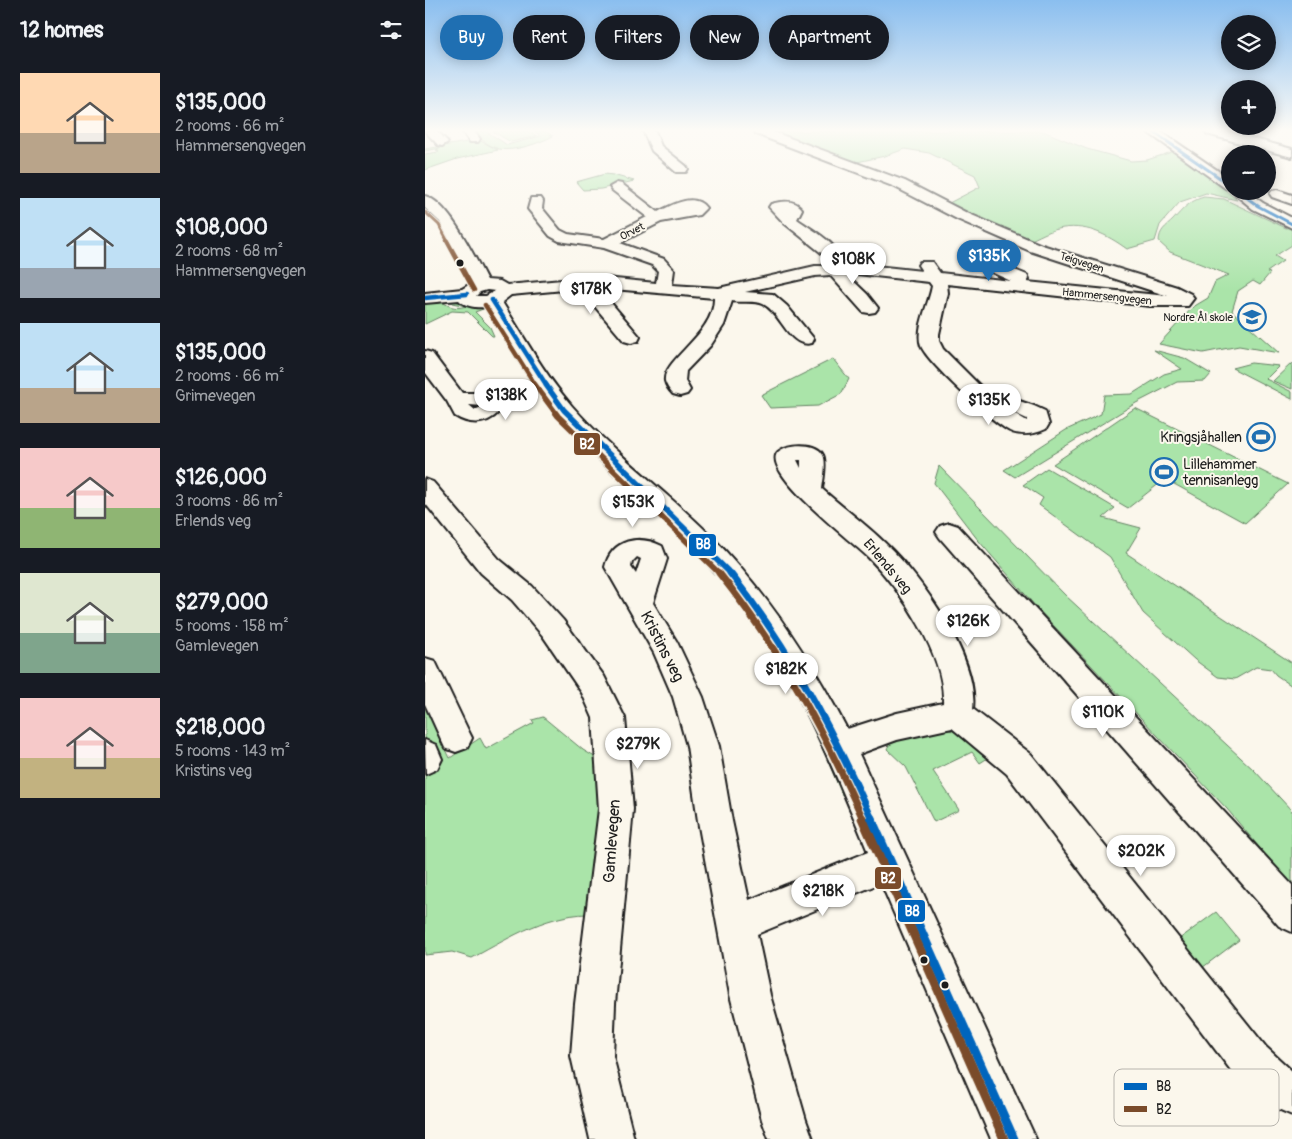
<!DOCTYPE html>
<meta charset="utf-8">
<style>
body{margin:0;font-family:Pangolin,sans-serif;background:#242831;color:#f1f3f6;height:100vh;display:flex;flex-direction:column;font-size:19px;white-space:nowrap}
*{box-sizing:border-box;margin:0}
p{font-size:16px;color:#9ea1a6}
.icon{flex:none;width:28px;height:28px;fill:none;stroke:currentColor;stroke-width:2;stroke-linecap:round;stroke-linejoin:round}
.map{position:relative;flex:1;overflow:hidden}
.details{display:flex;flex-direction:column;background:#171b24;width:425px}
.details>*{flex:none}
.banner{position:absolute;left:15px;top:15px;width:475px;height:45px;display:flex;gap:10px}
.fabs{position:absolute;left:796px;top:15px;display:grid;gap:10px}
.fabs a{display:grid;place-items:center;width:55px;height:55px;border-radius:50%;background:#171b24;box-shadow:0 2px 12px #0003;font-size:25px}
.price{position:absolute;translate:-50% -42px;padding:0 11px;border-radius:18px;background:#fff;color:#222;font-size:16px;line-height:32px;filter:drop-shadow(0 1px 2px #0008)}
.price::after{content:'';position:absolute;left:50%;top:30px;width:15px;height:11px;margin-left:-8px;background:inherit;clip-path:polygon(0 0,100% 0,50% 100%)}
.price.selected{background:#1f6fb2;color:#fff}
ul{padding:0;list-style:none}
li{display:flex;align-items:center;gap:15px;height:125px;padding:0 20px}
li span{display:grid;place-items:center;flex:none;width:140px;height:100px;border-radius:0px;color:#555}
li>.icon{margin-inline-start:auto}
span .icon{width:60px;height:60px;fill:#fffc;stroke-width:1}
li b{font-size:21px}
h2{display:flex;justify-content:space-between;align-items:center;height:60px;padding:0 20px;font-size:21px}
.tag{padding:0 18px;border-radius:22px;background:#171b24;box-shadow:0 2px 12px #0003;font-size:18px;line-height:45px}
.tag.selected{background:#1f6fb2;color:#fff}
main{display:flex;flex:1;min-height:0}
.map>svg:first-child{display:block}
.green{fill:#aae4a9;stroke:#638062}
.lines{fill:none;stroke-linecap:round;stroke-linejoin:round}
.minor-casing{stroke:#1c1c1c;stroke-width:4}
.minor{fill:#fbf7ec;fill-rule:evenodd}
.bus-1-far4-casing{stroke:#fbf7ec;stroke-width:5}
.bus-1-far3-casing{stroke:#fbf7ec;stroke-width:7}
.bus-1-far2-casing{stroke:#fbf7ec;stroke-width:9}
.bus-1-far1-casing{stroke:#fbf7ec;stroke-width:11}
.bus-1-casing{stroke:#fbf7ec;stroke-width:13}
.bus-2-far4-casing{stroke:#fbf7ec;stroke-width:5}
.bus-2-far3-casing{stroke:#fbf7ec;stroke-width:7}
.bus-2-far2-casing{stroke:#fbf7ec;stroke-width:9}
.bus-2-far1-casing{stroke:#fbf7ec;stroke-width:11}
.bus-2-casing{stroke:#fbf7ec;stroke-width:13}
.bus-1-far4{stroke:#0065bd;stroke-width:3}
.bus-1-far3{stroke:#0065bd;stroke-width:4.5}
.bus-1-far2{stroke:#0065bd;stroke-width:5.5}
.bus-1-far1{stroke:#0065bd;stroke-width:7}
.bus-1{stroke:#0065bd;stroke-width:9}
.bus-2-far4{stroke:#7a4b2a;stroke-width:3}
.bus-2-far3{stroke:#7a4b2a;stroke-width:4.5}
.bus-2-far2{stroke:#7a4b2a;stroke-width:5.5}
.bus-2-far1{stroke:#7a4b2a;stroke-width:7}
.bus-2{stroke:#7a4b2a;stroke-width:9}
.bus-dot{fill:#1c1c1c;stroke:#fbf7ec;stroke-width:2}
.labels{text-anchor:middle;stroke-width:4;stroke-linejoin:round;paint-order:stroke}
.far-street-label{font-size:11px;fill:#1c1c1c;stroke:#fbf7ec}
.far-poi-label{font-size:11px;fill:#1c1c1c;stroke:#fbf7ec;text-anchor:end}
.poi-label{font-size:14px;fill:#1c1c1c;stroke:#fbf7ec;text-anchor:end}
.street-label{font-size:14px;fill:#1c1c1c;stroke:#fbf7ec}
.near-street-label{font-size:16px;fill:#1c1c1c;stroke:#fbf7ec}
.key{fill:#fbf7ec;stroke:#b8b5ae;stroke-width:1}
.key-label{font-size:14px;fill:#1c1c1c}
.line-badge{stroke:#fbf7ec;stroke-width:2}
.badge-label{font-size:14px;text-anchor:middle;font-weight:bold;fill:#fff}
</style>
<main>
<section class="details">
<h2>12 homes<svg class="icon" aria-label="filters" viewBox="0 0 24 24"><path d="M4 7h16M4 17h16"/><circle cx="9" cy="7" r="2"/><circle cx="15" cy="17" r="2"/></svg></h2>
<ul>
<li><span style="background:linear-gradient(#ffd9b3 60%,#b9a48a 0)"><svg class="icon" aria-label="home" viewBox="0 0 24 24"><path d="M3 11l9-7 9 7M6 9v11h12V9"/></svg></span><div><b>$135,000</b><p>2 rooms · 66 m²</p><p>Hammersengvegen</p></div></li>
<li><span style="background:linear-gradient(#bfe0f5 70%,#9aa5b1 0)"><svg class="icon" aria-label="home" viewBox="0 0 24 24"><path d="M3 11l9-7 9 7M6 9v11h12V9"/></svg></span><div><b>$108,000</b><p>2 rooms · 68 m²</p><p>Hammersengvegen</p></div></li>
<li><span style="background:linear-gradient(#bfe0f5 65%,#b9a48a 0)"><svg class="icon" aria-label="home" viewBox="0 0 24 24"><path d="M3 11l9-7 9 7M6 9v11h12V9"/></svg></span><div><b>$135,000</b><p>2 rooms · 66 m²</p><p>Grimevegen</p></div></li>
<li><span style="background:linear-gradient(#f6c9c9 60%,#8fb573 0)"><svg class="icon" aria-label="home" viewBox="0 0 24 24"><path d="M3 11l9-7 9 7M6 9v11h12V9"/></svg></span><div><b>$126,000</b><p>3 rooms · 86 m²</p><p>Erlends veg</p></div></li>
<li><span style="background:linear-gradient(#dfe7d0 60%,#7fa58c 0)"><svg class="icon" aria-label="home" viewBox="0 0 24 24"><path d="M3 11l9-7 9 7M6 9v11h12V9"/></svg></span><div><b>$279,000</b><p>5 rooms · 158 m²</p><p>Gamlevegen</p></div></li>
<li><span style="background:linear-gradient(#f6c9c9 60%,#c2b280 0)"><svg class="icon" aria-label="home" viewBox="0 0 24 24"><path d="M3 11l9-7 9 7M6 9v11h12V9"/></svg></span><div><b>$218,000</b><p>5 rooms · 143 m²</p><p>Kristins veg</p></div></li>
</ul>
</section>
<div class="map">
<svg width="867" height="1139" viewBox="0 0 867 1139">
<rect width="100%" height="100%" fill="#fbf7ec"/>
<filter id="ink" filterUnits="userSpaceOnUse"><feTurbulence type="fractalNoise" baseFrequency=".02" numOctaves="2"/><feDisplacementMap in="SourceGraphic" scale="10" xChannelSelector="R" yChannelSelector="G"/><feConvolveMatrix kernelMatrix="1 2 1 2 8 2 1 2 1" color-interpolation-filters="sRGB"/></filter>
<g filter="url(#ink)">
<!-- green -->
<g class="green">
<path d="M47 131H61L82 145 116 136 109 131H120L128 136C115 143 89 152 74 149 63 146 55 138 47 131Z"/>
<path d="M67 131H103L112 136 86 142Z"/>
<path d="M348 131H618L662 149 706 161 722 160 753 150 812 200 781 193 755 202 735 225 730 241 702 249C681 234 660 223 633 229 623 231 613 237 604 241L524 203 555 187 550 175 504 153 480 149 460 156 432 162Z"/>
<path d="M54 140 73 150 32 159 0 170V154L14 152 11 150 16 148 0 151V149Z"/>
<path d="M180 174 188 175 209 181 176 189 158 190 151 182Z"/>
<path d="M779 197 799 199 861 228 867 227V245L850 256 858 261 842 272 845 273 835 285 828 281 813 291 807 311 854 353 814 346 778 353 734 344 768 307 783 298 790 282 804 275 745 252 734 242C734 230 741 227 748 220 758 209 764 201 779 197Z"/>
<path d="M13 299C23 306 29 310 41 306L27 303 26 300 58 309 50 312 65 327 69 336H67L43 312 27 311 0 324V301Z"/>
<path d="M61 312 75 327 99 371 132 414 241 518 323 610 383 708 422 795H417C379 699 329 610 256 537 216 495 170 459 131 416 114 396 99 373 86 350 78 337 72 324 61 312Z"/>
<path d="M729 350 759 358 786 374 780 381 752 382 711 403 590 477 579 470 641 430 676 414 679 395 707 394 739 374 757 369Z"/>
<path d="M408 359 424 379 416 394 393 406 345 408 336 395Z"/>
<path d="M826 363 854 366 841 379 867 392V399L807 368Z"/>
<path d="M867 363V389L848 381Z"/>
<path d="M710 408 863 484 820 523 740 479 703 508 628 464Z"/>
<path d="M514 466 640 595 829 770 867 811V886L802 809 612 608 553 540 509 483Z"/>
<path d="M622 468 690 508 678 518 716 528 701 553 867 663V686L851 675 846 669 831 667 810 679 793 677 770 660 718 613 685 557 614 505 618 498 598 485Z"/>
<path d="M0 706 25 758 55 738 61 749 109 723 107 720 118 717 158 750 173 759 182 773 172 914C124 912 88 936 47 958L27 952 0 955V767L9 761 0 738Z"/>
<path d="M520 729 540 734 569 754 555 763 547 752 508 771 534 810 509 822 481 767 462 749 468 737Z"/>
<path d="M791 912 814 940 769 974 746 945Z"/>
</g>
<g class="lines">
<defs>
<g id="minor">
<path d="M0 131H12L23 142 17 146 13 145Z"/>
<path d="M37 131H49L55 139 53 142H45Z"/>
<path d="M218 131H230L236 146 261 166 263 169 261 172H251L227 151Z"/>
<path d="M329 131H346L480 181 542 213 617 245 752 287 766 294 769 298 763 306H725L522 284 523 293 514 334V341L518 349 557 388 609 406 620 411 624 424 621 429C610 434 599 436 587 432 570 425 503 363 496 346 490 328 504 304 507 286L504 282 432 274H421L442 294 453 308 450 312 444 313 438 312 405 275 390 276 320 292 348 294 362 306 389 339 387 343C364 349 356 312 338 304 330 300 316 303 307 301L299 325 286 345 261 371 260 381 265 390 262 394 255 396 248 394C245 391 241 385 240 381 237 360 290 334 289 298L177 288 176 291 215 337 213 341 206 343 199 341 161 296 158 292 160 288 86 295 77 302C99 337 119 374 147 406 188 453 241 491 285 535 342 592 385 658 422 729L472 713 518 703C521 656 475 589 443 557 429 543 334 471 353 452 362 443 392 442 398 455 402 463 398 480 397 489 418 508 441 524 461 544 497 578 554 658 548 709L606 754 841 1047 867 1071V1115L839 1103 811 1077 582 774 527 728 472 740 434 754 611 1139H566L456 883 332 934 345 995 381 1120 388 1139H344L337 1120 305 995 273 821 262 746 248 697 229 653 180 567C187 539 214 534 237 546L242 559 228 603 252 642 278 697 294 746 307 821 324 900 443 852C407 764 370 674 311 598 258 530 187 480 132 414 104 382 84 343 62 307 53 308 40 307 34 300L0 303V293L37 289 47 283 15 222 0 208V196C24 202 50 258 62 280L75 281 82 285 170 277 231 283 233 271 227 265 179 248 134 241 125 236 103 209 106 198H116L118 201 117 208 135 230 143 234 179 239 222 217 187 190 185 187 192 183 197 184 233 212C247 205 269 192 281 208L274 215 236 222 195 243 239 259 249 270 247 285 294 288 390 266H401L399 255 359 223 344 207 346 204C357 201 370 199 377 209L372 219C387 230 416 244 417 265L432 264 497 271 493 265 495 262H507L515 273 586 281 542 261 540 258 542 255 548 253 602 275 604 279 602 282 743 296 605 251 532 219 470 187 331 134ZM62 290 70 291 61 296H51L55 292ZM587 412 602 419V421ZM372 460H376V468ZM212 557 216 559 211 574 206 567 207 562Z"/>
<path d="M721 131H735L805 179V189L800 188Z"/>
<path d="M780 131H800L867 149V157L782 134Z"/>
<path d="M852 190 867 195V204L847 197 845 194 847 191Z"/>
<path d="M806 191H822L838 203 867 218V228L828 209Z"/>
<path d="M0 351 7 353 37 393H55L75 399 78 406C68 424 47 427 30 416L22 401 0 372ZM44 405 58 406 50 410Z"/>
<path d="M0 479 8 482 74 559 107 586 138 620 179 676 200 718 208 809 190 1004 188 1056 209 1139H165L146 1056 150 1004 174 809 168 718 157 693 118 636 87 600 56 573 0 503Z"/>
<path d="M524 523 533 526 867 885V932L854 926 515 538 511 532 515 526Z"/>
<path d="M0 658 10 661 42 728 47 738 42 748 31 752 20 748 0 704Z"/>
<path d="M0 740 11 745 17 759 12 769 1 774Z"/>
</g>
</defs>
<!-- minor casing -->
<use href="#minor" class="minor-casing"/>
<!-- minor -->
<use href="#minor" class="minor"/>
<defs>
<g id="bus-1-far4">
<path d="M727 131 805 185"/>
<path d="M813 191 833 206 867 224"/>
</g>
<g id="bus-1-far3">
<path d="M0 298 42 294"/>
<path d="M67 300 122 386"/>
</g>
<path id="bus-1-far2" d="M121 385 139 410 306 574"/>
<path id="bus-1-far1" d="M305 573C365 648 408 732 447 819"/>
<path id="bus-1" d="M446 818 589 1139"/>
<path id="bus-2-far4" d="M0 212 14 225 23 242"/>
<g id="bus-2-far3">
<path d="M22 241 49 290"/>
<path d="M60 305 111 386"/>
</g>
<path id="bus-2-far2" d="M110 385 133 416 295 574"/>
<path id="bus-2-far1" d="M294 573C355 649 398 730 438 819"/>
<path id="bus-2" d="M437 818 579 1139"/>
</defs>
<!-- bus-1-far4 casing -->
<use href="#bus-1-far4" class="bus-1-far4-casing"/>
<!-- bus-1-far3 casing -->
<use href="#bus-1-far3" class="bus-1-far3-casing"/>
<!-- bus-1-far2 casing -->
<use href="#bus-1-far2" class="bus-1-far2-casing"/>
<!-- bus-1-far1 casing -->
<use href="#bus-1-far1" class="bus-1-far1-casing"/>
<!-- bus-1 casing -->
<use href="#bus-1" class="bus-1-casing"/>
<!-- bus-2-far4 casing -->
<use href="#bus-2-far4" class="bus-2-far4-casing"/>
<!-- bus-2-far3 casing -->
<use href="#bus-2-far3" class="bus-2-far3-casing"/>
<!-- bus-2-far2 casing -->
<use href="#bus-2-far2" class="bus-2-far2-casing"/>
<!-- bus-2-far1 casing -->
<use href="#bus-2-far1" class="bus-2-far1-casing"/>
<!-- bus-2 casing -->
<use href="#bus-2" class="bus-2-casing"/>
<!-- bus-1-far4 -->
<use href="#bus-1-far4" class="bus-1-far4"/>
<!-- bus-1-far3 -->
<use href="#bus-1-far3" class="bus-1-far3"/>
<!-- bus-1-far2 -->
<use href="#bus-1-far2" class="bus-1-far2"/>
<!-- bus-1-far1 -->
<use href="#bus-1-far1" class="bus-1-far1"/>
<!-- bus-1 -->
<use href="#bus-1" class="bus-1"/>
<!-- bus-2-far4 -->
<use href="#bus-2-far4" class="bus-2-far4"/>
<!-- bus-2-far3 -->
<use href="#bus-2-far3" class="bus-2-far3"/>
<!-- bus-2-far2 -->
<use href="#bus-2-far2" class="bus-2-far2"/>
<!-- bus-2-far1 -->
<use href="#bus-2-far1" class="bus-2-far1"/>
<!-- bus-2 -->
<use href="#bus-2" class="bus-2"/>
</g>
</g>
<!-- sky -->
<linearGradient id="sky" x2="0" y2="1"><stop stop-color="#8abeef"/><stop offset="0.45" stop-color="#fdfbf6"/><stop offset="1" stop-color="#fdfbf6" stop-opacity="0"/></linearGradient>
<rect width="867" height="290" fill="url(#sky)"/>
<!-- icons -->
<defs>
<symbol id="school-ring" viewBox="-11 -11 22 22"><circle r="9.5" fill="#fbf7ec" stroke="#1f6fb2" stroke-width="1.5"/><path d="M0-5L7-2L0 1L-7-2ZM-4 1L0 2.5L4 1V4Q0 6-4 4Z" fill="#1f6fb2"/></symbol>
<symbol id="stadium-ring" viewBox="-11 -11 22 22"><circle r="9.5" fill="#fbf7ec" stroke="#1f6fb2" stroke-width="1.5"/><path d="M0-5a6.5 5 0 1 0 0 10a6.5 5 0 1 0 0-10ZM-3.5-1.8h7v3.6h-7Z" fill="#1f6fb2"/></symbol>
</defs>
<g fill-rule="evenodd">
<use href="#school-ring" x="811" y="301" width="32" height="32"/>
<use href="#stadium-ring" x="820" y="421" width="32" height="32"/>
<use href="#stadium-ring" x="723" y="456" width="32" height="32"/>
</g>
<!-- markers -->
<g class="bus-dot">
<circle cx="35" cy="263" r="4.5"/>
<circle cx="499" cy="960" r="4.5"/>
<circle cx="520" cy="985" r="4.5"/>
</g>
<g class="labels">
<!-- far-street labels -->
<g class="far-street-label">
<text transform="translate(207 231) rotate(-27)" y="4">Orvet</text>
<text transform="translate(657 262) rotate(18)" y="4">Teigvegen</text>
<text transform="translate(682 296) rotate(6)" y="4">Hammersengvegen</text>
</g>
<!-- far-poi labels -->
<g class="far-poi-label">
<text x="808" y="321">Nordre Ål skole</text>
</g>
<!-- poi labels -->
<g class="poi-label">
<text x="817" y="442">Kringsjåhallen</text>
<text x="758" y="469" text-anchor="start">Lillehammer<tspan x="758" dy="16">tennisanlegg</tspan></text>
</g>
<!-- street labels -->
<g class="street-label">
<text transform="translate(463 566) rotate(50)" y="5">Erlends veg</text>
</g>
<!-- near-street labels -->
<g class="near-street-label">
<text transform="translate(238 646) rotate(63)" y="6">Kristins veg</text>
<text transform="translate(186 841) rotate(-86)" y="6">Gamlevegen</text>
</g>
</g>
<!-- legend -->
<rect x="689" y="1069" width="165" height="57" rx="8" class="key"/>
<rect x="699" y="1083" width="23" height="7" fill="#0065bd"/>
<rect x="699" y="1106" width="23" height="6" fill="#7a4b2a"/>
<g class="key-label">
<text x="731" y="1091">B8</text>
<text x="731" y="1114">B2</text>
</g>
<g class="line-badge">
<rect x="148" y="432" width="28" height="24" rx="5" fill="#7a4b2a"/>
<rect x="263" y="533" width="29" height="24" rx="5" fill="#0065bd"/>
<rect x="449" y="866" width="28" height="24" rx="5" fill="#7a4b2a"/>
<rect x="472" y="899" width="29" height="24" rx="5" fill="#0065bd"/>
</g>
<g class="badge-label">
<text x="162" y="449">B2</text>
<text x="278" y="549">B8</text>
<text x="463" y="883">B2</text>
<text x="487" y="916">B8</text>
</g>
</svg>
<div class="fabs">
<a><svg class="icon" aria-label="layers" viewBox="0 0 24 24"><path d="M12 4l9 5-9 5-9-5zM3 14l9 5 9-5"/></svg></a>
<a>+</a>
<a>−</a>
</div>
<b class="price selected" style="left:564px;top:282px">$135K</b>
<b class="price" style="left:428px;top:285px">$108K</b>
<b class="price" style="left:166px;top:315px">$178K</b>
<b class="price" style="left:81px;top:421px">$138K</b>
<b class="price" style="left:564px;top:426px">$135K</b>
<b class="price" style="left:208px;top:528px">$153K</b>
<b class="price" style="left:543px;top:647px">$126K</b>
<b class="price" style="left:361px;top:695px">$182K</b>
<b class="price" style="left:678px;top:738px">$110K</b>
<b class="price" style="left:213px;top:770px">$279K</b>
<b class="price" style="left:716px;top:877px">$202K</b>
<b class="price" style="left:398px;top:917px">$218K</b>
<div class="banner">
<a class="tag selected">Buy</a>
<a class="tag">Rent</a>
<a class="tag">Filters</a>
<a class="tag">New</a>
<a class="tag">Apartment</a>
</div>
</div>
</main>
